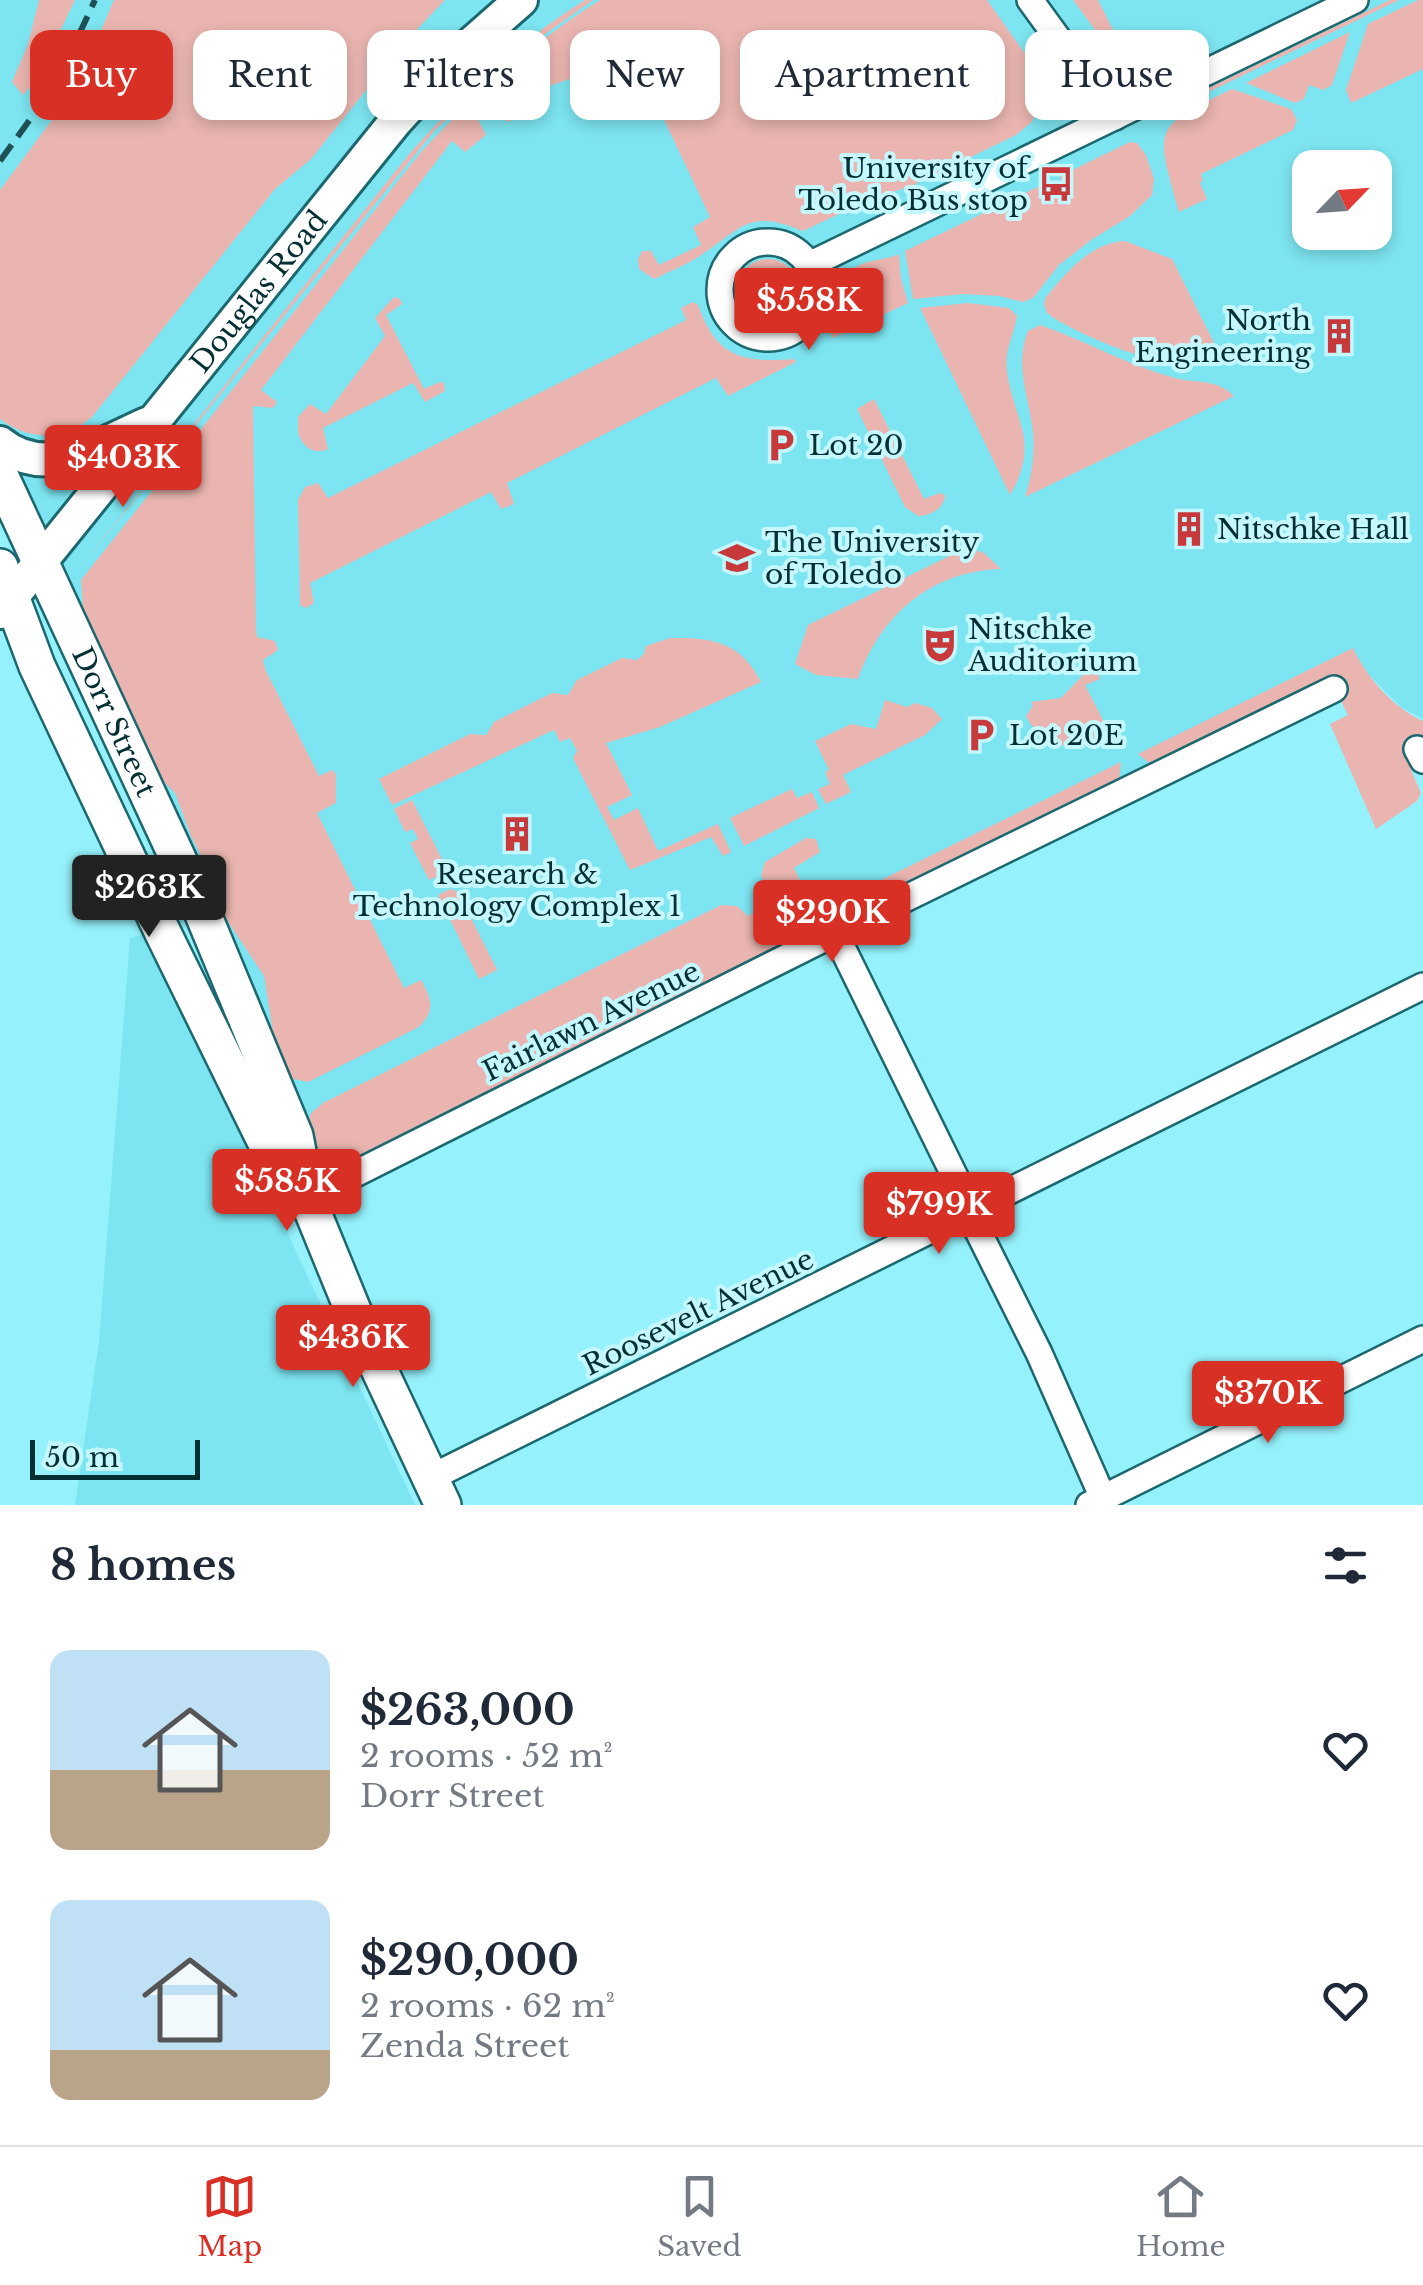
<!DOCTYPE html>
<meta charset="utf-8">
<style>
body{margin:0;font-family:"Libre Baskerville",serif;background:#f2f2f3;color:#1f2937;height:100vh;display:flex;flex-direction:column;font-size:38px;white-space:nowrap}
*{box-sizing:border-box;margin:0}
p{font-size:32px;color:#747a83}
.icon{flex:none;width:55px;height:55px;fill:none;stroke:currentColor;stroke-width:2;stroke-linecap:round;stroke-linejoin:round}
.map{position:relative;height:1505px;overflow:hidden}
.drawer{display:flex;flex-direction:column;background:#fff;flex:1}
.drawer>*{flex:none}
.top-card{position:absolute;left:30px;top:30px;width:1365px;height:90px;display:flex;gap:20px}
.needle{width:65px;rotate:65deg}
.controls{position:absolute;left:1292px;top:150px;display:grid;gap:20px}
.controls a{display:grid;place-items:center;width:100px;height:100px;border-radius:20px;background:#fff;box-shadow:0 5px 15px #0003;font-size:50px}
.scale{position:absolute;left:30px;bottom:25px;width:170px;box-sizing:border-box;padding-left:10px;border:5px solid #042f33;border-top:0;font-size:28px;line-height:35px;white-space:nowrap;color:#042f33;-webkit-text-stroke:8px #c4f8fe;paint-order:stroke}
.price{position:absolute;translate:-50% -85px;padding:0 22px;border-radius:10px;background:#d93025;color:#fff;font-size:32px;line-height:65px;filter:drop-shadow(0 2px 5px #0008)}
.price::after{content:'';position:absolute;left:50%;top:60px;width:30px;height:22px;margin-left:-15px;background:inherit;clip-path:polygon(0 0,100% 0,50% 100%)}
.price.current{background:#222;color:#fff}
ul{padding:0;list-style:none}
li{display:flex;align-items:center;gap:30px;height:250px;padding:0 50px}
li span{display:grid;place-items:center;flex:none;width:280px;height:200px;border-radius:20px;color:#555}
li>.icon{margin-inline-start:auto}
span .icon{width:120px;height:120px;fill:#fffc;stroke-width:1}
li b{font-size:42px}
h2{display:flex;justify-content:space-between;align-items:center;height:120px;padding:0 50px;font-size:42px}
.chip{padding:0 35px;border-radius:20px;background:#fff;box-shadow:0 5px 15px #0003;font-size:35px;line-height:90px}
.chip.current{background:#d93025;color:#fff}
.tabs{display:flex;justify-content:space-around;align-items:center;height:140px;border-top:2px solid #e0e1e3;background:#fff;font-size:28px;color:#747a83}
.tabs a{display:grid;justify-items:center;gap:5px}
.tabs .current{color:#d93025}
.map>svg:first-child{display:block}
.built{fill:#7de5f1;fill-rule:evenodd}
.green{fill:#eab5b0}
.lines{fill:none;stroke-linecap:round;stroke-linejoin:round}
.minor-casing{stroke:#1c686f;stroke-width:30}
.tertiary-casing{stroke:#1c686f;stroke-width:38}
.secondary-casing{stroke:#1c686f;stroke-width:40}
.minor{stroke:#fff;stroke-width:25}
.tertiary{stroke:#fff;stroke-width:32}
.secondary{stroke:#fff;stroke-width:35}
.rail{stroke:#1d5156;stroke-width:6;stroke-dasharray:20 10;stroke-linecap:butt}
.labels{text-anchor:middle;stroke-width:8;stroke-linejoin:round;paint-order:stroke}
.poi-label{font-size:28px;fill:#042f33;stroke:#c4f8fe;text-anchor:start}
.street-label{font-size:28px;fill:#042f33;stroke:#c4f8fe}
</style>
<div class="map">
<svg width="1423" height="1505" viewBox="0 0 1423 1505">
<rect width="100%" height="100%" fill="#95f2fc"/>
<!-- built -->
<g class="built">
<path d="M0 0H1423V719L1401 707 1368 674 339 1166 318 1160 0 442ZM1310 168H1375V232H1310Z"/>
<path d="M147 934 415 1505H75L99 1341 130 938Z"/>
</g>
<!-- green -->
<g class="green">
<path d="M39 0H75L37 79 23 95 12 82 28 44Z"/>
<path d="M114 0H445L403 44 311 159 275 189 92 417C63 441 29 441 0 419V190L77 86Z"/>
<path d="M585 0H593L520 52 435 130 77 571 410 153C462 95 518 42 585 0Z"/>
<path d="M600 0H987L1038 72 1042 95 1032 122 1016 135 909 187 875 197 803 231C752 210 745 224 704 253 689 264 670 271 654 279L639 269 638 259 642 251H651L659 265 701 245 693 227 710 217 642 73 621 82 612 65 534 91 539 110 507 122 498 104 476 115 486 135 465 152 452 141 261 390 277 402 273 408 253 406 256 629 257 637 275 641 278 650 263 660 265 669 319 776 332 770 336 774V803L317 813 404 988 421 980C432 999 436 1013 417 1028L308 1082 289 1078 276 1051 264 976 217 905 211 875 191 836 175 793 162 780 83 611 81 580 421 152C475 94 533 42 600 0Z"/>
<path d="M1073 0H1098L1131 65 1126 68 1118 61Z"/>
<path d="M1390 0H1399L1161 115 1159 112Z"/>
<path d="M1418 0H1423V69L1351 103 1346 90 1368 24Z"/>
<path d="M1350 32 1332 85 1323 90 1309 85 1304 99 1295 103 1246 83Z"/>
<path d="M1232 89 1291 109 1297 120 1293 130 1201 174 1203 180 1200 183 1207 199 1179 212C1155 127 1151 128 1232 89Z"/>
<path d="M1130 142 1137 143 1146 155 1154 179 1152 195 1130 216 1091 240 1059 265 1033 298 1023 302 999 296 964 294 913 299 905 251 1048 182 1052 190 1063 185 1060 176Z"/>
<path d="M1125 241 1172 259 1215 345 1217 350C1207 359 1195 364 1181 364 1150 364 1071 332 1047 313L1044 304 1046 297C1067 272 1090 243 1125 241Z"/>
<path d="M899 254 901 279 908 303 833 338 828 329C838 307 834 276 860 265 873 259 886 260 899 254Z"/>
<circle cx="768" cy="290" r="31"/>
<path d="M394 297 400 299 402 304 386 315 424 389 440 382 444 383 445 391 425 402 413 383 323 428 328 449C313 455 303 447 298 433V417L310 404 326 414 385 336 375 318Z"/>
<path d="M693 302 698 305C716 357 742 363 794 359L796 362 728 396 716 378 507 483 514 504 501 509 491 492 310 583 314 603 306 608 300 605 298 500 305 487 318 483 328 498 686 320 681 308Z"/>
<path d="M968 303 1009 308 1017 316C1014 335 1004 351 1007 371 1014 422 1041 441 1010 495L920 308Z"/>
<path d="M1040 325C1086 341 1127 365 1175 378 1197 384 1216 378 1234 396L1025 497C1032 475 1036 449 1032 425 1027 392 1015 364 1028 331Z"/>
<path d="M874 399 924 499 940 493 945 495C945 508 930 516 918 516L905 507 857 409Z"/>
<path d="M966 548 984 553 1001 569C931 571 881 615 858 679L816 675 795 664 808 625Z"/>
<path d="M670 638C712 637 741 642 761 682L660 727 606 743 632 795 607 807 614 820 638 808 658 851 718 824 731 852 723 856 711 837 630 870 573 758 577 751 570 738 560 742 554 730 392 805 379 779 470 734 486 735 494 722 552 693 568 695 577 680 622 658 637 660 644 654 646 646Z"/>
<path d="M1353 648C1367 677 1392 707 1423 721V738L1402 749 1421 793 1417 801 1376 829 1330 724 1348 715 1331 681 1153 766 1138 754Z"/>
<path d="M1089 669 1096 671 1100 679 1085 685 1103 720 1101 733C1074 756 1041 747 1026 716L1033 706 1031 702 1061 698Z"/>
<path d="M885 700 907 707 915 703 932 708 942 719 925 735 843 775 851 792 826 804 818 789 830 784 825 772 829 770 815 741 851 724 876 729Z"/>
<path d="M1121 762 1119 781 347 1165 325 1164 327 1158 317 1152 306 1127 311 1113 323 1103 721 905 737 906 748 916 772 901 761 875 765 862 806 838 816 839 820 852 794 868 816 912Z"/>
<path d="M792 789 797 798 812 792 819 808 744 846 730 818Z"/>
<path d="M412 800 446 867 443 874 429 880 410 843 418 839 413 829 405 832 394 809Z"/>
<path d="M450 889 458 892 497 970 479 979 438 895Z"/>
</g>
<g class="lines">
<defs>
<g id="minor">
<path d="M1030 0 1115 117"/>
<circle cx="768" cy="290" r="48"/>
<path d="M809 265 1355 0"/>
<path d="M1417 749 1423 760"/>
<path d="M835 933 962 1191 968 1211 1039 1353 1103 1498"/>
<path d="M307 1198 835 933 1334 689"/>
<path d="M430 1478 1423 986"/>
<path d="M1089 1505 1423 1339"/>
</g>
<g id="tertiary">
<path d="M0 443C46 481 101 444 147 424"/>
<path id="s1" d="M0 612 395 122 446 66 521 0"/>
</g>
<g id="secondary">
<path id="s2" d="M0 475 198 902 295 1136 307 1198 363 1335 443 1505"/>
<path d="M0 567 37 666 163 933 272 1155 304 1193"/>
</g>
</defs>
<!-- minor casing -->
<use href="#minor" class="minor-casing"/>
<!-- tertiary casing -->
<use href="#tertiary" class="tertiary-casing"/>
<!-- secondary casing -->
<use href="#secondary" class="secondary-casing"/>
<!-- minor -->
<use href="#minor" class="minor"/>
<!-- tertiary -->
<use href="#tertiary" class="tertiary"/>
<!-- secondary -->
<use href="#secondary" class="secondary"/>
<!-- rail -->
<path class="rail" d="M0 161 57 82 95 0"/>
</g>
<!-- icons -->
<defs>
<symbol id="bus-bare" viewBox="-9 -9 18 18"><path d="M-5-6H5V4H4V6H2V4H-2V6H-4V4H-5ZM-3.5-4V0h7V-4ZM-3.5 1.2v1.5H-2V1.2ZM2 1.2v1.5H3.5V1.2Z" fill="#c8393b" stroke="#c4f8fe" stroke-width="2.5" paint-order="stroke"/></symbol>
<symbol id="building-bare" viewBox="-9 -9 18 18"><path d="M-4-6H4V6H1V3H-1V6H-4ZM-2.5-4.3h1.7v1.8h-1.7ZM.8-4.3h1.7v1.8H.8ZM-2.5-1h1.7V.8h-1.7ZM.8-1h1.7V.8H.8Z" fill="#c8393b" stroke="#c4f8fe" stroke-width="2.5" paint-order="stroke"/></symbol>
<symbol id="parking-bare" viewBox="-9 -9 18 18"><path d="M-3.5-5.5H1a3.5 3.5 0 0 1 0 7H-1V5.5H-3.5ZM-1-3.4V-.6H.8a1.4 1.4 0 0 0 0-2.8Z" fill="#c8393b" stroke="#c4f8fe" stroke-width="2.5" paint-order="stroke"/></symbol>
<symbol id="university-bare" viewBox="-9 -9 18 18"><path d="M0-5L7-2L0 1L-7-2ZM-4 1L0 2.5L4 1V4Q0 6-4 4Z" fill="#c8393b" stroke="#c4f8fe" stroke-width="2.5" paint-order="stroke"/></symbol>
<symbol id="theatre-bare" viewBox="-9 -9 18 18"><path d="M-5-5.5Q0-4 5-5.5V0Q5 5 0 6Q-5 5-5 0ZM-3.3-2.5H-1v1.5H-3.3ZM1-2.5H3.3v1.5H1ZM-2.8 1Q0 5.5 2.8 1Z" fill="#c8393b" stroke="#c4f8fe" stroke-width="2.5" paint-order="stroke"/></symbol>
</defs>
<g fill-rule="evenodd">
<use href="#bus-bare" x="1031" y="159" width="50" height="50"/>
<use href="#building-bare" x="1314" y="311" width="50" height="50"/>
<use href="#parking-bare" x="756" y="420" width="50" height="50"/>
<use href="#building-bare" x="1164" y="504" width="50" height="50"/>
<use href="#university-bare" x="712" y="533" width="50" height="50"/>
<use href="#theatre-bare" x="915" y="620" width="50" height="50"/>
<use href="#parking-bare" x="956" y="710" width="50" height="50"/>
<use href="#building-bare" x="492" y="809" width="50" height="50"/>
</g>
<g class="labels">
<!-- poi labels -->
<g class="poi-label">
<text x="1028" y="178" text-anchor="end">University of<tspan x="1028" dy="32">Toledo Bus stop</tspan></text>
<text x="1311" y="330" text-anchor="end">North<tspan x="1311" dy="32">Engineering</tspan></text>
<text x="809" y="455">Lot 20</text>
<text x="1217" y="539">Nitschke Hall</text>
<text x="765" y="552">The University<tspan x="765" dy="32">of Toledo</tspan></text>
<text x="968" y="639">Nitschke<tspan x="968" dy="32">Auditorium</tspan></text>
<text x="1009" y="745">Lot 20E</text>
<text x="517" y="884" text-anchor="middle">Research &amp;<tspan x="517" dy="32">Technology Complex 1</tspan></text>
</g>
<!-- street labels -->
<g class="street-label">
<text dy="10" stroke="none"><textPath href="#s1" startOffset="412">Douglas Road</textPath></text>
<text dy="10" stroke="none"><textPath href="#s2" startOffset="272">Dorr Street</textPath></text>
<text transform="translate(591 1021) rotate(-26)" y="10">Fairlawn Avenue</text>
<text transform="translate(698 1312) rotate(-26)" y="10">Roosevelt Avenue</text>
</g>
</g>
</svg>
<div class="controls">
<a><svg class="needle" viewBox="-14 -14 28 28"><path d="M0-13l5 13h-10z" fill="#e53935"/><path d="M0 13l5-13h-10z" fill="#747a83"/></svg></a>
</div>
<div class="scale">50 m</div>
<b class="price" style="left:809px;top:353px">$558K</b>
<b class="price" style="left:123px;top:510px">$403K</b>
<b class="price current" style="left:149px;top:940px">$263K</b>
<b class="price" style="left:832px;top:965px">$290K</b>
<b class="price" style="left:287px;top:1234px">$585K</b>
<b class="price" style="left:939px;top:1257px">$799K</b>
<b class="price" style="left:353px;top:1390px">$436K</b>
<b class="price" style="left:1268px;top:1446px">$370K</b>
<div class="top-card">
<a class="chip current">Buy</a>
<a class="chip">Rent</a>
<a class="chip">Filters</a>
<a class="chip">New</a>
<a class="chip">Apartment</a>
<a class="chip">House</a>
</div>
</div>
<section class="drawer">
<h2>8 homes<svg class="icon" aria-label="filters" viewBox="0 0 24 24"><path d="M4 7h16M4 17h16"/><circle cx="9" cy="7" r="2"/><circle cx="15" cy="17" r="2"/></svg></h2>
<ul>
<li><span style="background:linear-gradient(#bfe0f5 60%,#b9a48a 0)"><svg class="icon" aria-label="home" viewBox="0 0 24 24"><path d="M3 11l9-7 9 7M6 9v11h12V9"/></svg></span><div><b>$263,000</b><p>2 rooms · 52 m²</p><p>Dorr Street</p></div><svg class="icon" aria-label="heart" viewBox="0 0 24 24"><path d="M12 20l-8-8c-3-5 5-10 8-4 3-6 11-1 8 4z"/></svg></li>
<li><span style="background:linear-gradient(#bfe0f5 75%,#b9a48a 0)"><svg class="icon" aria-label="home" viewBox="0 0 24 24"><path d="M3 11l9-7 9 7M6 9v11h12V9"/></svg></span><div><b>$290,000</b><p>2 rooms · 62 m²</p><p>Zenda Street</p></div><svg class="icon" aria-label="heart" viewBox="0 0 24 24"><path d="M12 20l-8-8c-3-5 5-10 8-4 3-6 11-1 8 4z"/></svg></li>
</ul>
</section>
<nav class="tabs">
<a class="current"><svg class="icon" aria-label="map" viewBox="0 0 24 24"><path d="M3 6l6-2 6 2 6-2v14l-6 2-6-2-6 2zM9 4v14M15 6v14"/></svg>Map</a>
<a><svg class="icon" aria-label="saved" viewBox="0 0 24 24"><path d="M7 4h10v16l-5-4-5 4z"/></svg>Saved</a>
<a><svg class="icon" aria-label="home" viewBox="0 0 24 24"><path d="M3 11l9-7 9 7M6 9v11h12V9"/></svg>Home</a>
</nav>
